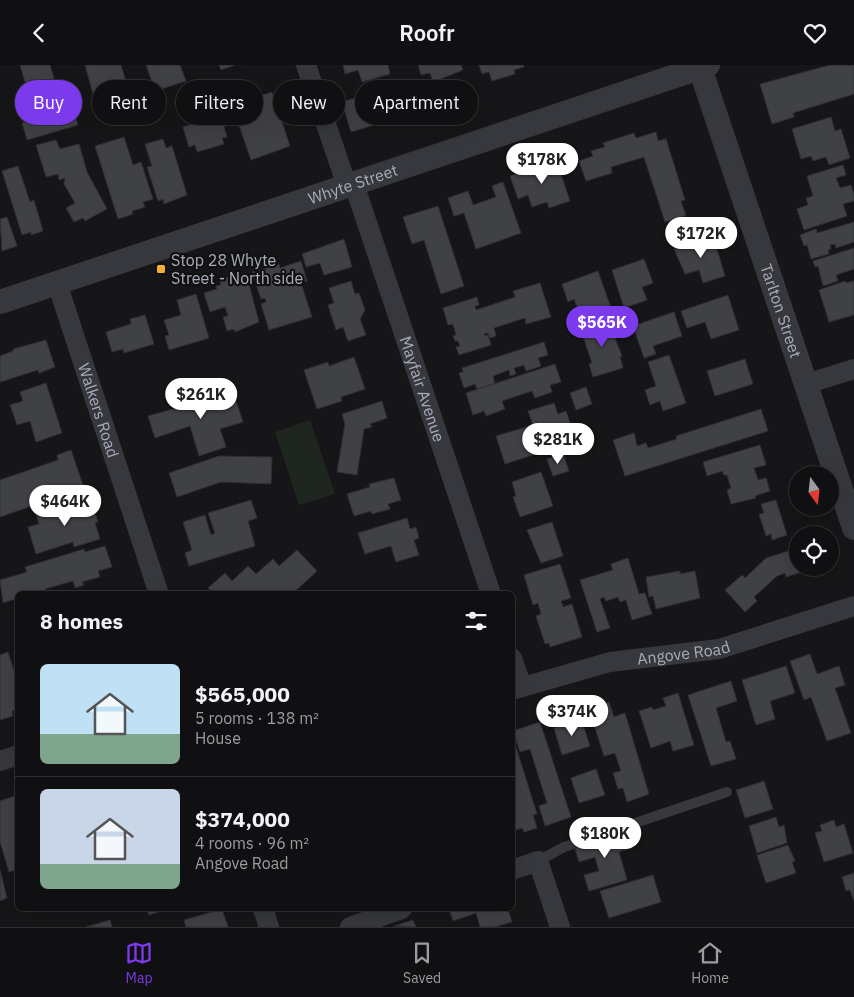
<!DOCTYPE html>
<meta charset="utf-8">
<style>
body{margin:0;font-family:"IBM Plex Sans",sans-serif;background:#19191b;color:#f1f3f6;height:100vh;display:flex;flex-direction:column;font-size:19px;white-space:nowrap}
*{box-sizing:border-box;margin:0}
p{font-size:16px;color:#9c9d9f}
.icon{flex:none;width:28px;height:28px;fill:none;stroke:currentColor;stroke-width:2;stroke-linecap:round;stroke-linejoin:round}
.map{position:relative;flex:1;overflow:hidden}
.drawer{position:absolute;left:15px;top:526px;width:500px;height:320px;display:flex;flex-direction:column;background:#101012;border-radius:8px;box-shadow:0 5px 20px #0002,0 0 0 1px #303032}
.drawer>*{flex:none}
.top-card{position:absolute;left:15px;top:15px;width:500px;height:45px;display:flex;gap:10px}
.needle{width:32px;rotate:165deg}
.buttons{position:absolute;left:789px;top:401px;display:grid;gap:10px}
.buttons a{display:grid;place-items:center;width:50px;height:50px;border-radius:50%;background:#101012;box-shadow:0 5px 20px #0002,0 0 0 1px #303032;font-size:25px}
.price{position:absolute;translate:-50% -42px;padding:0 11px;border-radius:18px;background:#fff;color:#222;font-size:16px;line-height:32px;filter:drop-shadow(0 1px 2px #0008)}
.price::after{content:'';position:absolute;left:50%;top:30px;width:15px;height:11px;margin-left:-8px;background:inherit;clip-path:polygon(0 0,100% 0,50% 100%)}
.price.current{background:#7c3aed;color:#fff}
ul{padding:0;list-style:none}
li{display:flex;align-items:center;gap:15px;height:125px;padding:0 25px}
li+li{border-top:1px solid #303032}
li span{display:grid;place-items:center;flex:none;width:140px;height:100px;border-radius:8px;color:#555}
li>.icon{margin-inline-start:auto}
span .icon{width:60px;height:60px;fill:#fffc;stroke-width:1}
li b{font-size:21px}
h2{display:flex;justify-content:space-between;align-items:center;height:60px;padding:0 25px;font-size:21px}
.tag{padding:0 18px;border-radius:22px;background:#101012;box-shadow:0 5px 20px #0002,0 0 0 1px #303032;font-size:18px;line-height:45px}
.tag.current{background:#7c3aed;color:#fff}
header{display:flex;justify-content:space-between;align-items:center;height:65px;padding:0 25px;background:#101012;font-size:22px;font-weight:600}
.tab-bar{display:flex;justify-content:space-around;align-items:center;height:70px;border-top:1px solid #303032;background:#101012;font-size:14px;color:#9c9d9f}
.tab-bar a{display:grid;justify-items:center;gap:2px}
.tab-bar .current{color:#7c3aed}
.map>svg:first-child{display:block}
.green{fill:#1e261f}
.building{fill:#404145;stroke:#303034}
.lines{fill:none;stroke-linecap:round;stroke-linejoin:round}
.service{stroke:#37383d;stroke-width:10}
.minor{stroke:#37383d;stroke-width:20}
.tertiary{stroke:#37383d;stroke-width:24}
.poi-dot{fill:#f2b134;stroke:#111113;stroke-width:2}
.labels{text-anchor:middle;stroke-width:4.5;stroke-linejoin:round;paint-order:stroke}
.street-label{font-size:16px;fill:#a8adb8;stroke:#111113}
.poi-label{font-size:16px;fill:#a8adb8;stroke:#111113;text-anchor:start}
</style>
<header><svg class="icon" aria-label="back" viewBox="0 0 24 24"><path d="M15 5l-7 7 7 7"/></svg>Roofr<svg class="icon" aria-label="heart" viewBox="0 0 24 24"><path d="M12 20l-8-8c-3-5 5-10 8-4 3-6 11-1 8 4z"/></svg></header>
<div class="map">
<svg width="854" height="862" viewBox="0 0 854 862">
<rect width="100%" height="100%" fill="#161618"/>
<!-- green -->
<path class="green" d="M310 355 335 429 299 440 275 367Z"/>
<!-- building -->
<g class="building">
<path d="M20 0H50L65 50 74 47 78 60 27 75 22 58 36 54Z"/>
<path d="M85 0H121L128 23 94 33Z"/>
<path d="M146 0H180L186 16 155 26Z"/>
<path d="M219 0H235L221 5Z"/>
<path d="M343 0H388L390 9 362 17 358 5 345 9Z"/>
<path d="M418 0H461L463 5 433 17 430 8 421 10Z"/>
<path d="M479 0H523L524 2 514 5 515 9 492 16 489 7 482 9Z"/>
<path d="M854 0V29L793 48 794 52 772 59 760 19 830 0Z"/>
<path d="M411 16 420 46 351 67 342 37Z"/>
<path d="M272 27 290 81 251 95 232 40Z"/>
<path d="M221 51 227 72 222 73 224 79 197 87 195 80 189 82 183 62Z"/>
<path d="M831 52 835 66 841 64 850 93 829 100 826 92 813 96 811 91 801 94 792 64Z"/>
<path d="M656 67 658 76 666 74 685 135 681 136 686 151 665 157 644 92 611 102 612 108 586 116 579 96 593 91 591 86 605 82 603 78 634 68 636 73Z"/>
<path d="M124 72 133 100 141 97 153 134 143 137 145 142 132 146 133 149 118 154 95 81Z"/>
<path d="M163 74 166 83 172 81 187 130 164 139 163 134 158 136 147 102 152 101 145 79Z"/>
<path d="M56 75 60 84 79 79 87 107 107 144 85 156 83 153 74 157 66 143 75 138 64 119 65 113 59 115 58 109 46 112 36 80Z"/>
<path d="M556 95 570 136 549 143 547 137 532 142 528 130 518 134 510 111Z"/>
<path d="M843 100 846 110 836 113 840 123 851 120 854 129V136L843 139 847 151 804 165 797 144 808 140 806 133 813 131 807 111Z"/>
<path d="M18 101 30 137 34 135 43 166 31 170V167L22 170 2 106Z"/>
<path d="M503 117 521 168 476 184 464 148 454 151 448 133 468 126 473 140 496 132 492 121Z"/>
<path d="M438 141 464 221 441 229 424 175 412 179 403 152Z"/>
<path d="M7 152 17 181 2 186 0 154Z"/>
<path d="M854 157V177L836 183 835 179 830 180 831 184 828 185 829 189 811 194 807 180 804 181 800 170 816 164 817 168Z"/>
<path d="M713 171 725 211 703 218 699 205 685 209 674 184Z"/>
<path d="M344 174 352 202 324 210 320 198 306 202 302 189Z"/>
<path d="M854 183V204L836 210 838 216 823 221 818 201 815 202 813 196Z"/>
<path d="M644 194 653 218 642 222 647 235 624 243 612 205Z"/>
<path d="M301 196 307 216 301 218 312 252 269 265 261 239 266 237 265 233 261 234 252 207 279 199 280 203Z"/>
<path d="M598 206 611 243 580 250 574 234 568 237 562 219Z"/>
<path d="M246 208 259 257 235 267 234 264 227 266 223 252 228 251 225 242 210 247 204 228 217 224 216 221 221 220 219 214Z"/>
<path d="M351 216 355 229 359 228 365 245 360 254 366 270 348 276 343 262 336 265 328 240 334 238 329 223Z"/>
<path d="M845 216 846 218 854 216V250L829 257 819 225Z"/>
<path d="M540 218 551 252 526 259 525 253 494 263 496 271 490 273 488 268 484 269 485 271 488 270 491 280 459 290 456 282 460 281 458 276H455L453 271 456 270 453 259 448 260 443 243 477 232 479 240 475 241 476 245 515 232 513 226Z"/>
<path d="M196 229 209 273 169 285 165 271 169 270 164 255 181 250 177 235Z"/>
<path d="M728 230 739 265 711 274 705 257 687 263 681 246Z"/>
<path d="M674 247 682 271 653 281 656 289 644 293 633 261Z"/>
<path d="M145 250 154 279 124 288 123 284 112 287 106 267 131 259 130 254Z"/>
<path d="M607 253 622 291 620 292 623 303 593 312 589 299 592 298 580 262Z"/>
<path d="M46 275 55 302 39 308 38 305 0 317V291L13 286V284Z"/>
<path d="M544 277 548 290 538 293 541 301 526 306 524 300 514 303 516 309 510 311 509 305 493 311 495 319 477 324 475 319 464 323 459 308 463 307 462 303Z"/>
<path d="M669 290 686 338 663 346 660 336 650 340 645 325 656 321 648 297Z"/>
<path d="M354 292 365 324 341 332 342 336 317 344 304 305 328 297 329 301Z"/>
<path d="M745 294 753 319 715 331 707 306Z"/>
<path d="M555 299 561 317 550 320 552 327 535 333 532 326 502 336 505 344 486 351 484 346 473 350 466 328Z"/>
<path d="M46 318 62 368 36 377 30 356 17 360 10 340 23 336 20 327Z"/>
<path d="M231 321 243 357 220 364 226 382 199 391 190 361 155 373 148 351 180 342 179 340 202 333 201 331Z"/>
<path d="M586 322 592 339 576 345 570 328Z"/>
<path d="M382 336 387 353 370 359 372 362 364 364 357 410 337 407 345 359 342 349Z"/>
<path d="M554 338 558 349 566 346 576 376 505 399 496 371 533 360 528 346Z"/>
<path d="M761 344 768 366 625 411 613 375 634 368 637 381 646 378 648 383 677 374 676 371Z"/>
<path d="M760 380 766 400 754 403 758 415 766 413 770 426 755 431 756 433 731 439 727 425 731 423 727 410H724L722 406 707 411 703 397Z"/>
<path d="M71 385 84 423 0 452V415L58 395 57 390Z"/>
<path d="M563 389 569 406 553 411 547 394Z"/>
<path d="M219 391 272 392 271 419 221 417 177 432 169 408Z"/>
<path d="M541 407 553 441 520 452 513 432 516 431 512 417Z"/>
<path d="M394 413 401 435 388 439 390 444 372 449 371 446 354 451 347 429 370 422 369 419Z"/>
<path d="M86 433 89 442 93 441 98 457 95 458 100 474 74 482 73 477 36 489 28 462 39 459 36 449Z"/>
<path d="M251 435 257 453 248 456 255 481 189 501 185 488 192 485 183 457 205 450 211 470 215 468 208 448Z"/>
<path d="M776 435 787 470 772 475 771 469 766 471 759 449 764 448 761 439Z"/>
<path d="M407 453 410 464 416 462 419 473 414 475 419 490 396 497 391 481 365 489 358 468Z"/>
<path d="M552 457 563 491 541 498 527 465Z"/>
<path d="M105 481 112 502 98 506 100 512 82 517 84 520 75 523 73 516 45 524 47 528 44 529H18V533L3 538 0 515 27 507 25 502 84 484 85 487Z"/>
<path d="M795 484 798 502H801L802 507 786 512 785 508 777 511 754 532 757 536 745 547 725 525 742 510 745 513 766 493Z"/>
<path d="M297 485 317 506 292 529H274L270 525 266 529H214L208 523 225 508 232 516 248 501 256 509 273 494 279 501Z"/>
<path d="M628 493 639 529 645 528 652 549 632 555 626 535 620 537 618 532 606 536 604 532 600 534 610 563 597 567 580 515 613 505 611 499Z"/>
<path d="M560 499 571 533 561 536 563 542 572 539 582 572 550 582 549 578 545 579 536 551 541 549 538 538 533 540 524 510Z"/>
<path d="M680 506V509L695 506 700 533 656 544 653 531 649 532 646 512Z"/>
<path d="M8 587 18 618V645L12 646 13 651 0 655V590Z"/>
<path d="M810 589 817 609 839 601 845 620 835 623 851 668 827 676 811 632 804 635 790 596Z"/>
<path d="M786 601 795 628 770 636 775 654 756 660 742 615Z"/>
<path d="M731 616 737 636 716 643 726 677 730 676 736 694 711 701 688 630Z"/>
<path d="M678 628 694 680 673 686 670 676 651 683 639 646 652 642 653 645 666 641 663 633Z"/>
<path d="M609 637 614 652 625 648 649 729 627 737 623 723 618 724 613 708 621 706 615 688 604 691 589 644Z"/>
<path d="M581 654 590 681 562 690 554 663Z"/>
<path d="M540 657 571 752 545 761 539 741 547 738 530 684 520 687 513 666Z"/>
<path d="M516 682 537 749 533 750 537 763 524 767 522 763 512 766V745L515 744 512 735V683Z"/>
<path d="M596 704 605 730 579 738 571 713Z"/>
<path d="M764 716 773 744 745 753 736 725Z"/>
<path d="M18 730V804L9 807 0 777V736Z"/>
<path d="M776 752 779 762 784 760 787 778 757 788 749 761Z"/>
<path d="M834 755 836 762 844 759 853 788 824 797 815 768 822 766 820 760Z"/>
<path d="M626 765 632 783 619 787 627 815 589 826 584 810 599 806 595 792 579 797 574 780Z"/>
<path d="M788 780 795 796 792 797 796 808 766 818 757 790Z"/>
<path d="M0 805 7 833 0 836Z"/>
<path d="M854 808V836L850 825 846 826 842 812Z"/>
<path d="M653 810 661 837 609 853 600 826Z"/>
<path d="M147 844H168L149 850Z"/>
<path d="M222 844 228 862H186L184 855Z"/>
<path d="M449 844H508L512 857 494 862H480L476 848 453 856Z"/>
<path d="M110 855 112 862H86Z"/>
<path d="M413 855 416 862 394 861Z"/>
</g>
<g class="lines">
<!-- service -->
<path class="service" d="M538 796 564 782 727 727"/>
<!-- minor -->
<g class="minor">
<path d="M306 0 347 121"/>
<path id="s1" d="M354 119 491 529"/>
<path id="s2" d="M57 218 159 529"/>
<path d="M806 319 854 304"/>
<path d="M512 593 522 622"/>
<path id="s3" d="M512 625 610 597 719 584 854 541"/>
<path d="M0 696 18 690"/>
<path d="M512 805 538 796 560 862"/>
<path d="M263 844 269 862"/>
<path d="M350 862 402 844"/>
</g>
<!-- tertiary -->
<g class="tertiary">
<path id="s4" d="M700 3 854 463"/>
<path id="s5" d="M0 237 708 0"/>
</g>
</g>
<!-- markers -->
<rect class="poi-dot" x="156" y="199" width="10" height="10" rx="2.5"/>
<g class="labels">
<!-- street labels -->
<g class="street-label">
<text dy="6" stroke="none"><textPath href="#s5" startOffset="372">Whyte Street</textPath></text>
<text dy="6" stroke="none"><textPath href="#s4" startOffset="256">Tarlton Street</textPath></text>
<text dy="6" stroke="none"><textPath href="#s1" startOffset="216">Mayfair Avenue</textPath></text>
<text dy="6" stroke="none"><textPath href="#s2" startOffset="134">Walkers Road</textPath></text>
<text dy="6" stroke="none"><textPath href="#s3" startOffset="176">Angove Road</textPath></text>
</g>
<!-- poi labels -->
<g class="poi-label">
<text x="171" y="201">Stop 28 Whyte<tspan x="171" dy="18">Street - North side</tspan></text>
</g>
</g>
</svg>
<div class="buttons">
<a><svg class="needle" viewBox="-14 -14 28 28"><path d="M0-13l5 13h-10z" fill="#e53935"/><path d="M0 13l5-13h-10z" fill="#9c9d9f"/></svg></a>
<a><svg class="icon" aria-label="locate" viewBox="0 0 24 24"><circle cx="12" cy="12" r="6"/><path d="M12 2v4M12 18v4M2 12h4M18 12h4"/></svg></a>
</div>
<b class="price" style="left:542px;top:120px">$178K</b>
<b class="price" style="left:701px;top:194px">$172K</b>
<b class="price current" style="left:602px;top:283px">$565K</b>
<b class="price" style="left:201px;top:355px">$261K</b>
<b class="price" style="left:558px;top:400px">$281K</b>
<b class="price" style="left:65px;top:462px">$464K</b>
<b class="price" style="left:572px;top:672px">$374K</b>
<b class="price" style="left:605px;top:794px">$180K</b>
<div class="top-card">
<a class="tag current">Buy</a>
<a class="tag">Rent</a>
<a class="tag">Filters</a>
<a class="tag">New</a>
<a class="tag">Apartment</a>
</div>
<section class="drawer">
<h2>8 homes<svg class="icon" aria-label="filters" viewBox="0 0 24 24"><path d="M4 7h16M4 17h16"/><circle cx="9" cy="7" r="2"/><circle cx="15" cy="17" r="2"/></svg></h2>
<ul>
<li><span style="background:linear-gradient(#bfe0f5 70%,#7fa58c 0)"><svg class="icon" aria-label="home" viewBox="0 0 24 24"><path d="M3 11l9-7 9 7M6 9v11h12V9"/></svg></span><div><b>$565,000</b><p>5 rooms · 138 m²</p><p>House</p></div></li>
<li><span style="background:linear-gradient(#c9d6e8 75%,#7fa58c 0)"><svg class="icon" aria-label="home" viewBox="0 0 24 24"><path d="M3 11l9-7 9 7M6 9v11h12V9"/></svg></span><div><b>$374,000</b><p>4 rooms · 96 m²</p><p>Angove Road</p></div></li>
</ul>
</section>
</div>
<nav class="tab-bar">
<a class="current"><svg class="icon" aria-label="map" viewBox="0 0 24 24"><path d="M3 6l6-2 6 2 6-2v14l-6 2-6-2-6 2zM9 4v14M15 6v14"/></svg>Map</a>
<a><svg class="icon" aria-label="saved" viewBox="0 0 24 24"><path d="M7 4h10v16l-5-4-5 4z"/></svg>Saved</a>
<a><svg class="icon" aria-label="home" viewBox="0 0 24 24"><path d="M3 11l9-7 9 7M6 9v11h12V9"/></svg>Home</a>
</nav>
